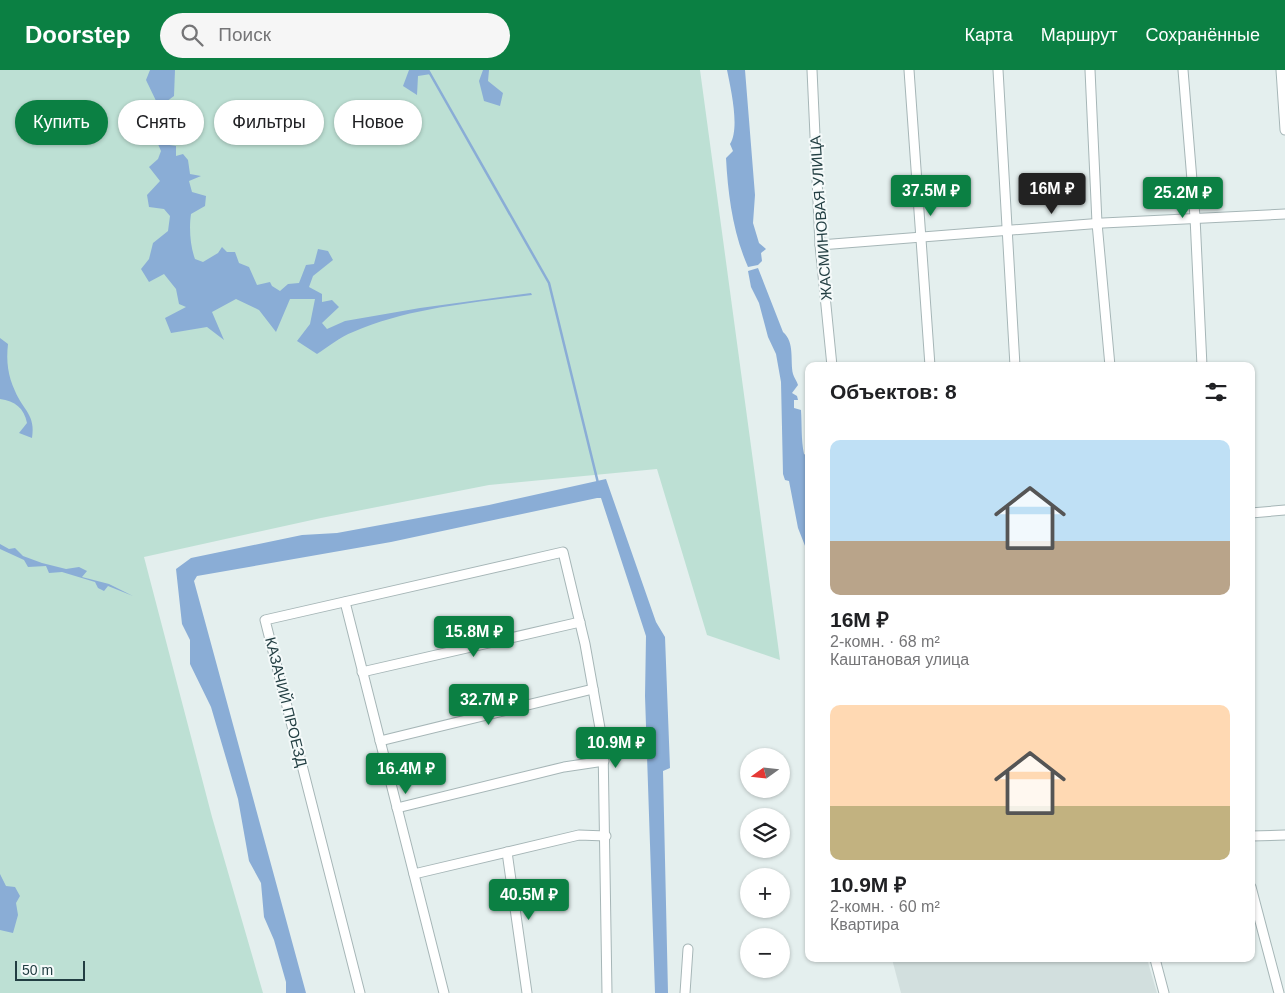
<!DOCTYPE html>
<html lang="ru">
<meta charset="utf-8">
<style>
body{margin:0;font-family:Helvetica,sans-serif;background:#f6f6f6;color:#202124;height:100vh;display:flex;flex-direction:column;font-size:19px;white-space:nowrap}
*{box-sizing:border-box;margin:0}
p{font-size:16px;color:#757577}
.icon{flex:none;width:28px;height:28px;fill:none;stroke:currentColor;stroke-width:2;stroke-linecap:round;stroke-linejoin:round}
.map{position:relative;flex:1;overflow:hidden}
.side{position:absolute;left:805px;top:292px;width:450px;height:600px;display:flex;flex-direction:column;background:#fff;border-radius:10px;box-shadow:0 1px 4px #0004}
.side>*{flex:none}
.guide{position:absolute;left:15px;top:30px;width:475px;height:45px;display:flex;gap:10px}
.needle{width:32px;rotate:255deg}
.buttons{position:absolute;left:740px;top:678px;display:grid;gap:10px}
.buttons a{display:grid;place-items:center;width:50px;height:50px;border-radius:50%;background:#fff;box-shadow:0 1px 4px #0004;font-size:25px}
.scale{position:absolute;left:15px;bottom:12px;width:70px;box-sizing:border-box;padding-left:5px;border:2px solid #223e42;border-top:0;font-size:14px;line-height:18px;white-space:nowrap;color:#223e42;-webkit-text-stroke:4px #f5fafa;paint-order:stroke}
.price{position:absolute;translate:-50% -42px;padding:0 11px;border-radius:5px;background:#0b8043;color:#fff;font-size:16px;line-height:32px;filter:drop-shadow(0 1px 2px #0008)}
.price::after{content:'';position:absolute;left:50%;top:30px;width:15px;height:11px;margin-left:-8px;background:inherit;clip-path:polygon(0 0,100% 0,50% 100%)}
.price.on{background:#222;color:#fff}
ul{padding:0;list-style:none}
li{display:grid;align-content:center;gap:10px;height:265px;padding:0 25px}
li span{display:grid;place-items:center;height:155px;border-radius:10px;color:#555}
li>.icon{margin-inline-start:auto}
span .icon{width:90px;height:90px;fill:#fffc;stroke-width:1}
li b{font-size:21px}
h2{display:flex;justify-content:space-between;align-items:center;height:60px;padding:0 25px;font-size:21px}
.chip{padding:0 18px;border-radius:22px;background:#fff;box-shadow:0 1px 4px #0004;font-size:18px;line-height:45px}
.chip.on{background:#0b8043;color:#fff}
header{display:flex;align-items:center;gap:30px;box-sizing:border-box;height:70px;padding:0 25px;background:#0b8043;color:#fff}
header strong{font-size:24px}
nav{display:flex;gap:28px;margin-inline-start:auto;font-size:18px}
.search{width:350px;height:45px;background:#f6f6f6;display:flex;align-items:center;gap:12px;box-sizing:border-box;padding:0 18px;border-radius:28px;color:#757577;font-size:19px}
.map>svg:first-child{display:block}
.built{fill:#d2dfde}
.green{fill:#bde0d4}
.water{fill:#8aadd6}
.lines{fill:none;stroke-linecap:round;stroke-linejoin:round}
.stream{stroke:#8aadd6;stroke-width:2.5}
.minor-casing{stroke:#a6b6b7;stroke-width:11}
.minor{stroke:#fff;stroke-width:9}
.labels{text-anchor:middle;stroke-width:4;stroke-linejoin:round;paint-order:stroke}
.street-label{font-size:15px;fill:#223e42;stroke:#f5fafa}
</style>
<header>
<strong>Doorstep</strong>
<div class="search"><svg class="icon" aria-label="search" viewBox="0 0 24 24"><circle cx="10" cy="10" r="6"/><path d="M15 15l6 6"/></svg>Поиск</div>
<nav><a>Карта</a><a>Маршрут</a><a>Сохранённые</a></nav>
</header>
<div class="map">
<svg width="1285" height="923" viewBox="0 0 1285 923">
<rect width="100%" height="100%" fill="#e4efee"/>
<!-- built -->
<path class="built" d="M892 889H1147L1157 923H901Z"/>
<!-- green -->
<path class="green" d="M0 0H700L780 590 707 565 657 399 489 415 321 448 144 487 212 747 263 923H0Z"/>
<!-- water -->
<g class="water">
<path d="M150 0H175L174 26 159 37 146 10Z"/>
<path d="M409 0H428L431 4 418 6 417 25 403 16Z"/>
<path d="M483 0H489L488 11 503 23 500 36 484 31 479 11Z"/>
<path d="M727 0H745L755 125 753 153 759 173 766 179 761 183 762 191 758 195 748 197C733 163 728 125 726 88L733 81 730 74C740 58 731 20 727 0Z"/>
<path d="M151 58H158L163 74 176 76V86L183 84 188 90 190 104 201 106 189 111 192 122 206 126 205 136 191 144C189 157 190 176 195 189L203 192 218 183 222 177 227 182H235L239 193 249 197 257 215 270 212 272 216 280 221 288 214 299 213 306 195 314 194 318 179 328 181 333 190 313 206 309 217 322 224V232L332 230 339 237 322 253 327 259 345 251 420 238 531 223 532 225C472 233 408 238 353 262 340 267 328 277 317 284L297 271 310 254 315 229H290L276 262 259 240 236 229 212 242 224 270 207 257 171 263 165 248 186 237 179 234 176 219 164 204 149 212 141 199 149 189 153 173 168 161 170 146 164 139 149 137 147 125 160 111 149 97 158 89 161 81Z"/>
<path d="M758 198 783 262C795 272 790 291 793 304 794 308 797 311 798 315L792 323 797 326 798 330H794V338L801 340C802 355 801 369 804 384L809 387 805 389 806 395 809 396V486L798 458 789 411 785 410 783 404 781 312 776 284 768 267 759 233 751 217 748 201Z"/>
<path d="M0 268 8 274C6 291 8 306 15 321 23 340 36 345 32 368L19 363 27 353C24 338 15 331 0 329Z"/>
<path d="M606 409 656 552 665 567 670 698 663 701 668 923H655L645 626 646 566 601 428H597L391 472 197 506 194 511 306 923H286V912L274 870 264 847 261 813 249 791 238 729 211 637 190 594V570L182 554 176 499 191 488 302 465 337 463 489 435Z"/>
<path d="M0 474 9 479 15 478 23 486 42 493 66 499 79 497 87 501 82 507 109 514 133 526 108 516 104 521 98 518 95 512 62 502 49 503 46 496 28 497 24 490 0 479Z"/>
<path d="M0 804 6 816 15 817 20 826 16 833 18 845 13 863 0 860Z"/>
</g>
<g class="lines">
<!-- stream -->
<path class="stream" d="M428 0 549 213 598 413"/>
<defs>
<g id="minor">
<path d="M812 0 820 175 832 296"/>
<path d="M909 0 930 296"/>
<path d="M998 0 1015 296"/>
<path d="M1090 0 1097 153 1110 296"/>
<path d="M1183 0 1195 147 1202 296"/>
<path d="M1281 0 1285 60"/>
<path d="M820 175 1103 153 1285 144"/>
<path d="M1251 443 1285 440"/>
<path d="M345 532 444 923"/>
<path d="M362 602 580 552"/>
<path d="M380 671 593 619"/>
<path d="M397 738 564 697 604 691"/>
<path d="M1251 766 1285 765"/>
<path d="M507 782 527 923"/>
<path d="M414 804 579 765 606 766"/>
<path d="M1251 817 1279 923"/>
<path d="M1155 889 1164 923"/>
<path d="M360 923 265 550 563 482 585 574 603 675 607 923"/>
<path d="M685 923 688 879"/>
</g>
</defs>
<!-- minor casing -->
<use href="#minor" class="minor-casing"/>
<!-- minor -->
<use href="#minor" class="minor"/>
</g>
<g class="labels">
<!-- street labels -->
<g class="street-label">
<text transform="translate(821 148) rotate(-94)" y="5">ЖАСМИНОВАЯ УЛИЦА</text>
<text transform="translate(286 632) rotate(76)" y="5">КАЗАЧИЙ ПРОЕЗД</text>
</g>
</g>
</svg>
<div class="buttons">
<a><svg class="needle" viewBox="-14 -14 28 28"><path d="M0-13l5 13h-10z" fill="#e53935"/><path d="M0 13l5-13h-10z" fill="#757577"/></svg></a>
<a><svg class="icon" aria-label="layers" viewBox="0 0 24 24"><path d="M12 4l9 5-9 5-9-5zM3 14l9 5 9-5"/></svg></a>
<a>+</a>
<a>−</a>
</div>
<div class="scale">50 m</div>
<b class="price on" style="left:1052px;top:145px">16M ₽</b>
<b class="price" style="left:931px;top:147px">37.5M ₽</b>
<b class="price" style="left:1183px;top:149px">25.2M ₽</b>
<b class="price" style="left:474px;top:588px">15.8M ₽</b>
<b class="price" style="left:489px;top:656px">32.7M ₽</b>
<b class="price" style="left:616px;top:699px">10.9M ₽</b>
<b class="price" style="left:406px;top:725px">16.4M ₽</b>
<b class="price" style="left:529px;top:851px">40.5M ₽</b>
<div class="guide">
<a class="chip on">Купить</a>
<a class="chip">Снять</a>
<a class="chip">Фильтры</a>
<a class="chip">Новое</a>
</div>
<section class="side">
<h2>Объектов: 8<svg class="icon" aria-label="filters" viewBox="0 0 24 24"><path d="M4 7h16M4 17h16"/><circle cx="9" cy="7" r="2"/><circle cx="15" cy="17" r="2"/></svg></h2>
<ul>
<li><span style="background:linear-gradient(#bfe0f5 65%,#b9a48a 0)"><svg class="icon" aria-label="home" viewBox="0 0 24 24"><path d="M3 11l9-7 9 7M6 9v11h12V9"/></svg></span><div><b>16M ₽</b><p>2-комн. · 68 m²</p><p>Каштановая улица</p></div></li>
<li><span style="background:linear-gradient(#ffd9b3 65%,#c2b280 0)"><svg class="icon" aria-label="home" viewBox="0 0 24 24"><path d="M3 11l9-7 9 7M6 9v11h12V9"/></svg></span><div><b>10.9M ₽</b><p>2-комн. · 60 m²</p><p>Квартира</p></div></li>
</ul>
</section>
</div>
